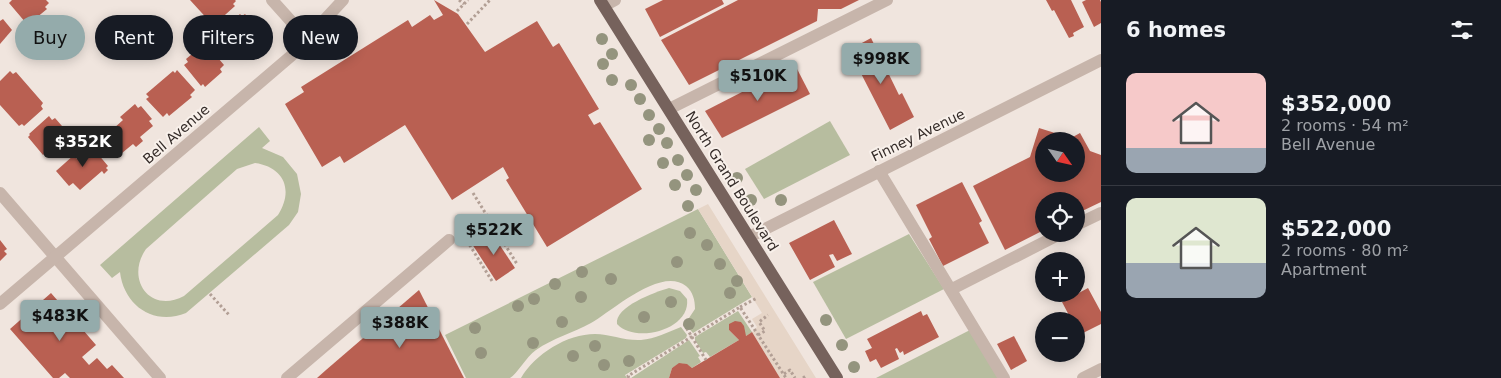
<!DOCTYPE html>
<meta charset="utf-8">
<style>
body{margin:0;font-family:"DejaVu Sans",sans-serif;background:#242831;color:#f1f3f6;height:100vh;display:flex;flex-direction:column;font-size:19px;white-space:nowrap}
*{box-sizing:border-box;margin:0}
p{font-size:16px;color:#9ea1a6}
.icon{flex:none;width:28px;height:28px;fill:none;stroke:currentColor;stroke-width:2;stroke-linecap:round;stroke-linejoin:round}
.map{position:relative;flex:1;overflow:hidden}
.side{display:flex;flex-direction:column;background:#171b24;width:400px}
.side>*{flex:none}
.guide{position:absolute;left:15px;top:15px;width:475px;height:45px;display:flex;gap:10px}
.needle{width:32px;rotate:124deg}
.buttons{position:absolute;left:1035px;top:132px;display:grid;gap:10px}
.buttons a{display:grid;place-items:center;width:50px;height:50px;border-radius:50%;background:#171b24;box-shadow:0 2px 12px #0003;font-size:25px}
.price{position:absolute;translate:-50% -42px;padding:0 11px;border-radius:5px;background:#94abab;color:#111;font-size:16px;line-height:32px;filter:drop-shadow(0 1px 2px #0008)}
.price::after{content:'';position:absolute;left:50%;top:30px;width:15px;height:11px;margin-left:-8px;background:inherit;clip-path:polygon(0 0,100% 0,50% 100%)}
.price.selected{background:#222;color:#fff}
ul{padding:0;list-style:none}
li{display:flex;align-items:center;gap:15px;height:125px;padding:0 25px}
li+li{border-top:1px solid #363941}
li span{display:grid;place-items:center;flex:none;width:140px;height:100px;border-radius:10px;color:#555}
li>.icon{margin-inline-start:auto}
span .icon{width:60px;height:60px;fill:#fffc;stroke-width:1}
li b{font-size:21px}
h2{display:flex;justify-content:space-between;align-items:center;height:60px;padding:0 25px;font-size:21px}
.chip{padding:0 18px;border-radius:22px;background:#171b24;box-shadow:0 2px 12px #0003;font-size:18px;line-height:45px}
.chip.selected{background:#94abab;color:#111}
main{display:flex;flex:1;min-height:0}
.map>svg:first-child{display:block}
.green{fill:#b7bd9f;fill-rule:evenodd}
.plaza{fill:#e6d5c7}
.building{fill:#b96052;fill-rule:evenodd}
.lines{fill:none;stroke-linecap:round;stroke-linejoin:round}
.path{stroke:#b29f95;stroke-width:3;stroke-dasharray:2.5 2.5;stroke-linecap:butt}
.minor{stroke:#c7b5ab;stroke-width:12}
.major{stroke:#76625c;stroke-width:12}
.tree{fill:#94947e}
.labels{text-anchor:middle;stroke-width:4;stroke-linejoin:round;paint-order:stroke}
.street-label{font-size:14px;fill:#352c29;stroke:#f8f0ea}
</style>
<main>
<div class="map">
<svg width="1101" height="378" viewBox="0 0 1101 378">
<rect width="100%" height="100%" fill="#f0e5de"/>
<!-- green -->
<g class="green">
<path d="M830 121 850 155 764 199 745 169Z"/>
<path d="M259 127 270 141 262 148 283 157 297 174 301 194 298 212 289 225 186 313C154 326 124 306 120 272L112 278 100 265ZM255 163C284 167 294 190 278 215L184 296C150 314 125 279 146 249L237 169Z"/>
<path d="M698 209 752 297 693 333 685 324 695 309C695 300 693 292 686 286 661 266 612 311 591 323 573 333 553 338 536 350 526 357 517 374 510 378H466L445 335Z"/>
<path d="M909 234 944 289 846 339 813 282Z"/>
<path d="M669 288 680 291 687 299C691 330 635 344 617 324 614 307 655 292 669 288Z"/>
<path d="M738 311 752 332 746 336 729 324V330L739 340 710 357 706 352 703 353 695 340V337Z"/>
<path d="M681 327 687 335 686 338 625 375 627 378H521C535 354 567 334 595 334 610 334 625 341 641 340 655 339 668 332 681 327Z"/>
<path d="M970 330 999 378H876Z"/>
<path d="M689 340 700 356 698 357 701 362 692 368C684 362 680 363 672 368L669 378H631Z"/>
</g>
<!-- plaza -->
<path class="plaza" d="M708 204 816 378H780L752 332 757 327 752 319 762 313 698 209Z"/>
<!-- building -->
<g class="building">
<path d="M12 0H46L49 3 45 7 47 9 30 23 28 21 26 23 9 3Z"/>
<path d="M190 0H235L236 1 233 4 235 6 216 23 213 21 211 23Z"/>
<path d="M434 0 458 14 485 52 537 21 553 47 559 43 599 109 588 115 594 125 600 122 642 189 547 247 506 180 509 178 503 167 452 200 405 125 344 163 340 156 322 167 285 104 304 92 301 87 408 20 412 27 430 15 434 20 443 15Z"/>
<path d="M663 0H722L724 4 660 37 645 9Z"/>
<path d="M738 0H859L841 9H818L817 21 689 85 661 40Z"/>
<path d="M1046 0H1071L1084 27 1073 33 1074 36 1069 38 1054 10 1052 11Z"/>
<path d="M1086 0H1100L1101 2V23L1094 27 1082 2Z"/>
<path d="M240 14 242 16 245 14 261 33 239 52 241 55 236 60 234 57 231 59 215 40 218 37 216 34Z"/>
<path d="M3 19 12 30 0 44V21Z"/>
<path d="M108 33 114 41 107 48 100 40Z"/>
<path d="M871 38 899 95 902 93 914 117 890 130 849 50Z"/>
<path d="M203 45 205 47 207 45 224 65 220 69 222 72 205 87 203 84 201 86 184 65 188 62 186 59Z"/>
<path d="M795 65 810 94 722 138 705 111Z"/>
<path d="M177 70 195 90 190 95 192 97 169 116 167 113 163 117 146 99 149 97 146 94 173 71 175 73Z"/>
<path d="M10 71 13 74 16 72 43 103 41 106 43 109 24 126 22 124 19 126 0 105V81Z"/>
<path d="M135 104 138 108 141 106 152 119 149 121 153 126 140 137 143 141 136 147 133 144 122 153 116 147 113 150 103 138 123 120 120 117Z"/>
<path d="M49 116 52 120 55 118 69 134 67 137 69 139 49 157 46 152 43 155 28 137 30 135 29 134Z"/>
<path d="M1039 128 1071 138 1080 133 1090 151 1101 155V202L1076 214V201H1044V230L1005 250 973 186 1030 157ZM1044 141H1076V174H1044Z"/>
<path d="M88 146 90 148 92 147 108 166 106 168 108 170 104 174 102 171 80 190 73 183 69 186 56 171 74 155 77 159 81 156 79 153Z"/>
<path d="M962 182 982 221 979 223 989 243 943 266 929 239 932 237 916 205Z"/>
<path d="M834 220 852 254 837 261 833 254 829 255 835 267 810 280 789 243Z"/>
<path d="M491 232 515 268 496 281 472 244Z"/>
<path d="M0 240 7 249 4 251 7 254 0 261Z"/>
<path d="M1088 288 1101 312V324L1079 335 1076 321H1072L1062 302Z"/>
<path d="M419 290 464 378H317L326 370Z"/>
<path d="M51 293 96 345 82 357 89 365 97 358 107 369 112 365 124 378H70L65 373 59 378H53L10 329Z"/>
<path d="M921 311 923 316 927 314 939 337 904 355 903 351 900 353 897 348 895 349 899 359 881 368 876 359 870 362 865 351 872 348 867 339Z"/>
<path d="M735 321 741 322 744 326 746 336 752 332 780 378H669L672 368 679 363 687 364 692 368 739 340 729 330V324Z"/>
<path d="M1014 336 1027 361 1011 370 997 344Z"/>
</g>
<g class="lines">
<!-- path -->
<g class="path">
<path d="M459 0 464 4"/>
<path d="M457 11 468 0"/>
<path d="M467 24 490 0"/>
<path d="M473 193 517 264"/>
<path d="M492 281 469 244 495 228"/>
<path d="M210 294 230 316"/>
<path d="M740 307 757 298"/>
<path d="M684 324 706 360"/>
<path d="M758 335 765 331 759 322 768 315"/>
<path d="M784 374 790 370 795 378"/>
<path d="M629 378 628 376 740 307 786 378"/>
<path d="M803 378 806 376"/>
</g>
<!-- minor -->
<g class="minor">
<path d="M272 0 307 39"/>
<path d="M604 6 615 0"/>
<path d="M669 109 887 0"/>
<path d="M879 171 1004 378"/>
<path d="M0 193 160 378"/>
<path d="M1076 225 1101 213"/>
<path d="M749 237 1101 60"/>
<path d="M952 289 1060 234"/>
<path d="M0 304 291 56 343 0"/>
<path d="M287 378 449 240"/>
<path d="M1083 378 1101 369"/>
</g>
<!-- major -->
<path class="major" d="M600 0 837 378"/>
</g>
<!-- trees -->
<g class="tree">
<circle cx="602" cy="39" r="6"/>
<circle cx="612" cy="54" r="6"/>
<circle cx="603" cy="64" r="6"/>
<circle cx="612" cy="80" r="6"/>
<circle cx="631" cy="85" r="6"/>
<circle cx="640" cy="99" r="6"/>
<circle cx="649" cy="115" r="6"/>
<circle cx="659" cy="129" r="6"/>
<circle cx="649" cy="140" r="6"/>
<circle cx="667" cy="143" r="6"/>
<circle cx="678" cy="160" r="6"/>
<circle cx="663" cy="163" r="6"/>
<circle cx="687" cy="175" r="6"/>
<circle cx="737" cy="178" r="6"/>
<circle cx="675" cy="185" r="6"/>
<circle cx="696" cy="190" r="6"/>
<circle cx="751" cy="200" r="6"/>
<circle cx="781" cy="200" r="6"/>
<circle cx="688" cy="206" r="6"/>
<circle cx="690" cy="233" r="6"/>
<circle cx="707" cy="245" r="6"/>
<circle cx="677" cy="262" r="6"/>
<circle cx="720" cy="264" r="6"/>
<circle cx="582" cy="272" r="6"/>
<circle cx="611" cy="279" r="6"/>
<circle cx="737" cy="281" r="6"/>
<circle cx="555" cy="284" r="6"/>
<circle cx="730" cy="293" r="6"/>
<circle cx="581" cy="297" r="6"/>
<circle cx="534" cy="299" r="6"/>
<circle cx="671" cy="302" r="6"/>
<circle cx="518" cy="306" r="6"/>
<circle cx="644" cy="317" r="6"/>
<circle cx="826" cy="320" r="6"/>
<circle cx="562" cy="322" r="6"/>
<circle cx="689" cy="324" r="6"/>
<circle cx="475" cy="328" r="6"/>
<circle cx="533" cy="343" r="6"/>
<circle cx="842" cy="345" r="6"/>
<circle cx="595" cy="346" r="6"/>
<circle cx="481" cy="353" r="6"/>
<circle cx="573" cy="356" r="6"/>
<circle cx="629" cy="361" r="6"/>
<circle cx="604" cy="365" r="6"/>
<circle cx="854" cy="367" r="6"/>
</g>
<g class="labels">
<!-- street labels -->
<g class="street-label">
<text transform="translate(176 134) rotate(-41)" y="5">Bell Avenue</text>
<text transform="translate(918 135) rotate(-26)" y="5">Finney Avenue</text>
<text transform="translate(732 181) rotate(58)" y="5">North Grand Boulevard</text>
</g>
</g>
</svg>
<div class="buttons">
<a><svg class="needle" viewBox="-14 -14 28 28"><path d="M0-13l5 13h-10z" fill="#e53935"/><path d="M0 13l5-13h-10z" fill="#9ea1a6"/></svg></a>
<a><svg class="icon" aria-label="locate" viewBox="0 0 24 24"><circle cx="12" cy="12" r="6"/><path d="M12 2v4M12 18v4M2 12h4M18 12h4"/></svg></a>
<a>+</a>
<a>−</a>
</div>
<b class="price" style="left:881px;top:85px">$998K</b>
<b class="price" style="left:758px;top:102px">$510K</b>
<b class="price selected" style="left:83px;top:168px">$352K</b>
<b class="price" style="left:494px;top:256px">$522K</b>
<b class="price" style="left:60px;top:342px">$483K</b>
<b class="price" style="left:400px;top:349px">$388K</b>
<div class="guide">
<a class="chip selected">Buy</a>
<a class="chip">Rent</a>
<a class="chip">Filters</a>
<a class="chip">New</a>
</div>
</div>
<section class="side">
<h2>6 homes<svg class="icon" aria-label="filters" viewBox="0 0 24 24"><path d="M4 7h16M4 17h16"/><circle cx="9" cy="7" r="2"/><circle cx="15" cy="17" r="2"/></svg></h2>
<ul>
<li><span style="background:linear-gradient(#f6c9c9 75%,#9aa5b1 0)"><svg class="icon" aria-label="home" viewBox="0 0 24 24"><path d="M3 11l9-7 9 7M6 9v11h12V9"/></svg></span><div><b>$352,000</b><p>2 rooms · 54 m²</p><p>Bell Avenue</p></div></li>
<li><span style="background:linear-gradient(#dfe7d0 65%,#9aa5b1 0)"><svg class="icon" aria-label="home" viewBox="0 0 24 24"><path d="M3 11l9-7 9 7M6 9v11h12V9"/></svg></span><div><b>$522,000</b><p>2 rooms · 80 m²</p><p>Apartment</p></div></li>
</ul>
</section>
</main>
